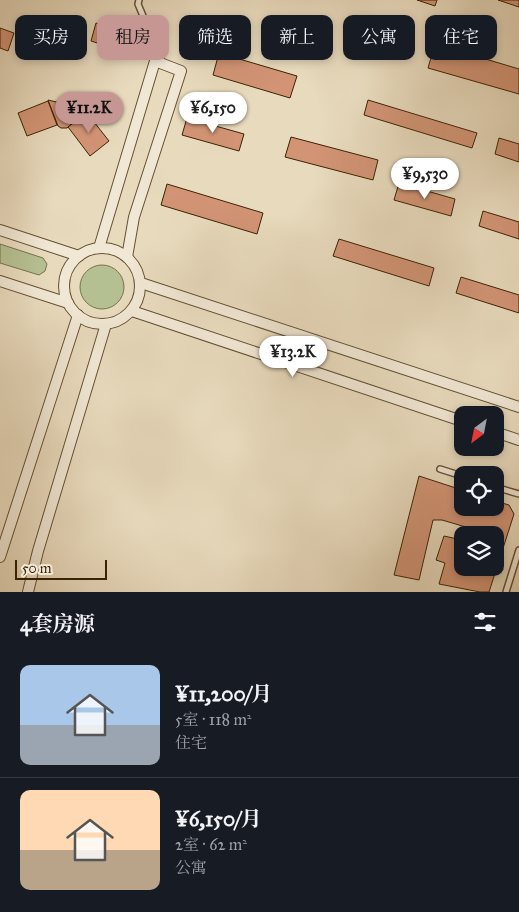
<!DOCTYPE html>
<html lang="zh">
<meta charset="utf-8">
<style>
body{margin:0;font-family:"IM FELL Great Primer","Noto Serif SC",serif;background:#242831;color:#f1f3f6;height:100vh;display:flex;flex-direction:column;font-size:19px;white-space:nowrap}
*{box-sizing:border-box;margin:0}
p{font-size:16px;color:#9ea1a6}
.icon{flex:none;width:28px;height:28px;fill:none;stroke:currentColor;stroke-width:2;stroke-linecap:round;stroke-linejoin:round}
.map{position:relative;height:592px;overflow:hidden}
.side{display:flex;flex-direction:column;background:#171b24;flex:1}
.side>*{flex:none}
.banner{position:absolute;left:15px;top:15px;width:490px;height:45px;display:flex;gap:10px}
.needle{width:32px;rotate:212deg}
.buttons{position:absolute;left:454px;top:406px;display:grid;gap:10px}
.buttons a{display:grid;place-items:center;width:50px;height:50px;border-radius:10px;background:#171b24;box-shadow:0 2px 8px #0003;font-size:25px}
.scale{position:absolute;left:15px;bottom:12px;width:92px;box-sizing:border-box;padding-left:5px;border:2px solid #392304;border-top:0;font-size:14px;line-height:18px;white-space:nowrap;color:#392304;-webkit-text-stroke:4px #f0e7d4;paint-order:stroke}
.price{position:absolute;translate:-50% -42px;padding:0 11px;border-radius:18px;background:#fff;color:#222;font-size:16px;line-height:32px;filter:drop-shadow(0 1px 2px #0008)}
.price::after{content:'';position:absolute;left:50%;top:30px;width:15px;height:11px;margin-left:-8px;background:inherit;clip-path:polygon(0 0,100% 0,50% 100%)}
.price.current{background:#c59692;color:#111}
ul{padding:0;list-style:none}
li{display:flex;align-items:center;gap:15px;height:125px;padding:0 20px}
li+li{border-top:1px solid #363941}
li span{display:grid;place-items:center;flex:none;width:140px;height:100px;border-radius:10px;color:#555}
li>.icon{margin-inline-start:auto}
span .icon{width:60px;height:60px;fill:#fffc;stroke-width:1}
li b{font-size:21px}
h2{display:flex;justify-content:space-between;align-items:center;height:60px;padding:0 20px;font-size:21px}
.chip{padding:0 18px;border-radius:10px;background:#171b24;box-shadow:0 2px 8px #0003;font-size:18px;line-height:45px}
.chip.current{background:#c59692;color:#111}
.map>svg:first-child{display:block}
.green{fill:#b5c092;stroke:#77724b}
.building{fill:#d29475;stroke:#392304}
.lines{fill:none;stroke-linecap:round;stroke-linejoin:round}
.service-casing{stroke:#655132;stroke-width:8}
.minor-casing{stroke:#655132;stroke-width:12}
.service{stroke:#f0e7d4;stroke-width:5}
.minor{stroke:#f0e7d4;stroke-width:10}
</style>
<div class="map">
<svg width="519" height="592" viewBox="0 0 519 592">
<rect width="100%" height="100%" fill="#e8dabd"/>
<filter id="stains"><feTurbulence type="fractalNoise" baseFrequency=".004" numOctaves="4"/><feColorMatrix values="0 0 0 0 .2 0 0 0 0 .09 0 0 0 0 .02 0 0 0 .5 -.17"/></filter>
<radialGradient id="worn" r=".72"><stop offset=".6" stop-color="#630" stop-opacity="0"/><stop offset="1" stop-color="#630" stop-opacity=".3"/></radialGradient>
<!-- green -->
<g class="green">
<path d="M0 244 43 258 47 264 45 271 39 275 0 263Z"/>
<circle cx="102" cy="287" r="22"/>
</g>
<!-- building -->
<g class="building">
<path d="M417 0H437L435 6Z"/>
<path d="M498 0H519V7Z"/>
<path d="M96 23 128 33 122 51 91 41Z"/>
<path d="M0 28 14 33 8 51 0 48Z"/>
<path d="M435 44 519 69V94L428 68Z"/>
<path d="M219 53 297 76 290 98 213 75Z"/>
<path d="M48 100 82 108 85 112 67 128H61L58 126Z"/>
<path d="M368 100 477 133 472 148 364 115Z"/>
<path d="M48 101 57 125 27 136 18 113Z"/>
<path d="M87 113 109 141 90 156 68 127Z"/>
<path d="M187 118 244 134 239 151 182 135Z"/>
<path d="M291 137 378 160 373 180 285 157Z"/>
<path d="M499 138 519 144V162L495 154Z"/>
<path d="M399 183 455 199 451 216 394 200Z"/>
<path d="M167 184 263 213 257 234 161 205Z"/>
<path d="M483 211 519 222V239L479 226Z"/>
<path d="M339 239 434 268 429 286 333 256Z"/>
<path d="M461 277 519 295V313L456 293Z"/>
<path d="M419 476 462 490V508H495V501L509 505 514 514 489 592H480L439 584 445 563 436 560 444 536 462 540V568H495V535H486V533L442 520H433L419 580 394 575Z"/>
</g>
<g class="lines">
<defs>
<g id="service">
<path d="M139 0 138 4 163 64"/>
<path d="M440 469 462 476"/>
<path d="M495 487 519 494"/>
<path d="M506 592 519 550"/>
</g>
<g id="minor">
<path d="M0 230 79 256"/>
<path d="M99 248 155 61 181 71 134 217 127 257"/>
<circle cx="102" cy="286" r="38"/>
<path d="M0 281 68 303"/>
<path d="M141 283 519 407"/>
<path d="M132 311 462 421"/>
<path d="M495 432 519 440"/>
<path d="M0 557 78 315"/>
<path d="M28 592 38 551 106 324"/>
</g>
</defs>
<!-- service casing -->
<use href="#service" class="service-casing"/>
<!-- minor casing -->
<use href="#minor" class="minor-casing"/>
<!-- service -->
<use href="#service" class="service"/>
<!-- minor -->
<use href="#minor" class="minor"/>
</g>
<rect width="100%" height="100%" filter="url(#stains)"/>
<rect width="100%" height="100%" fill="url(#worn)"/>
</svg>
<div class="buttons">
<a><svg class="needle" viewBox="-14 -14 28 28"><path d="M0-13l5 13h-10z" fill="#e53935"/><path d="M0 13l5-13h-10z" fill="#9ea1a6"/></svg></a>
<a><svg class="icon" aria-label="locate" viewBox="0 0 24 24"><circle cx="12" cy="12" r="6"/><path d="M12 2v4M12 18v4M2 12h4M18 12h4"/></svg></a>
<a><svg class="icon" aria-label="layers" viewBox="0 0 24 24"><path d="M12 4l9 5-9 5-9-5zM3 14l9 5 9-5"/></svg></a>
</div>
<div class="scale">50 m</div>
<b class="price current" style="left:89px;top:134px">¥11.2K</b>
<b class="price" style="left:213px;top:134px">¥6,150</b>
<b class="price" style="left:425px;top:200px">¥9,530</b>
<b class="price" style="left:293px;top:378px">¥13.2K</b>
<div class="banner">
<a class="chip">买房</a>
<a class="chip current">租房</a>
<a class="chip">筛选</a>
<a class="chip">新上</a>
<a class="chip">公寓</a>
<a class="chip">住宅</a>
</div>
</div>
<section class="side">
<h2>4套房源<svg class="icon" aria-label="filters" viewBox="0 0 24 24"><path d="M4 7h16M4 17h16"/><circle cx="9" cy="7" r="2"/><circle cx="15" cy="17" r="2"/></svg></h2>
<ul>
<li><span style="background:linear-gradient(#a9c7e8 60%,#9aa5b1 0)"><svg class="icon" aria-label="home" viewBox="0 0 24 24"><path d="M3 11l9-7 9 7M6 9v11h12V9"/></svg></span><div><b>¥11,200/月</b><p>5室 · 118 m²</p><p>住宅</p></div></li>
<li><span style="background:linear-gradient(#ffd9b3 60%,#b9a48a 0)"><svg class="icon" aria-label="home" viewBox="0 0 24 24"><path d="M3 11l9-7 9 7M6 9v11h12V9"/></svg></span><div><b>¥6,150/月</b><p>2室 · 62 m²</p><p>公寓</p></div></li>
</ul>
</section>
